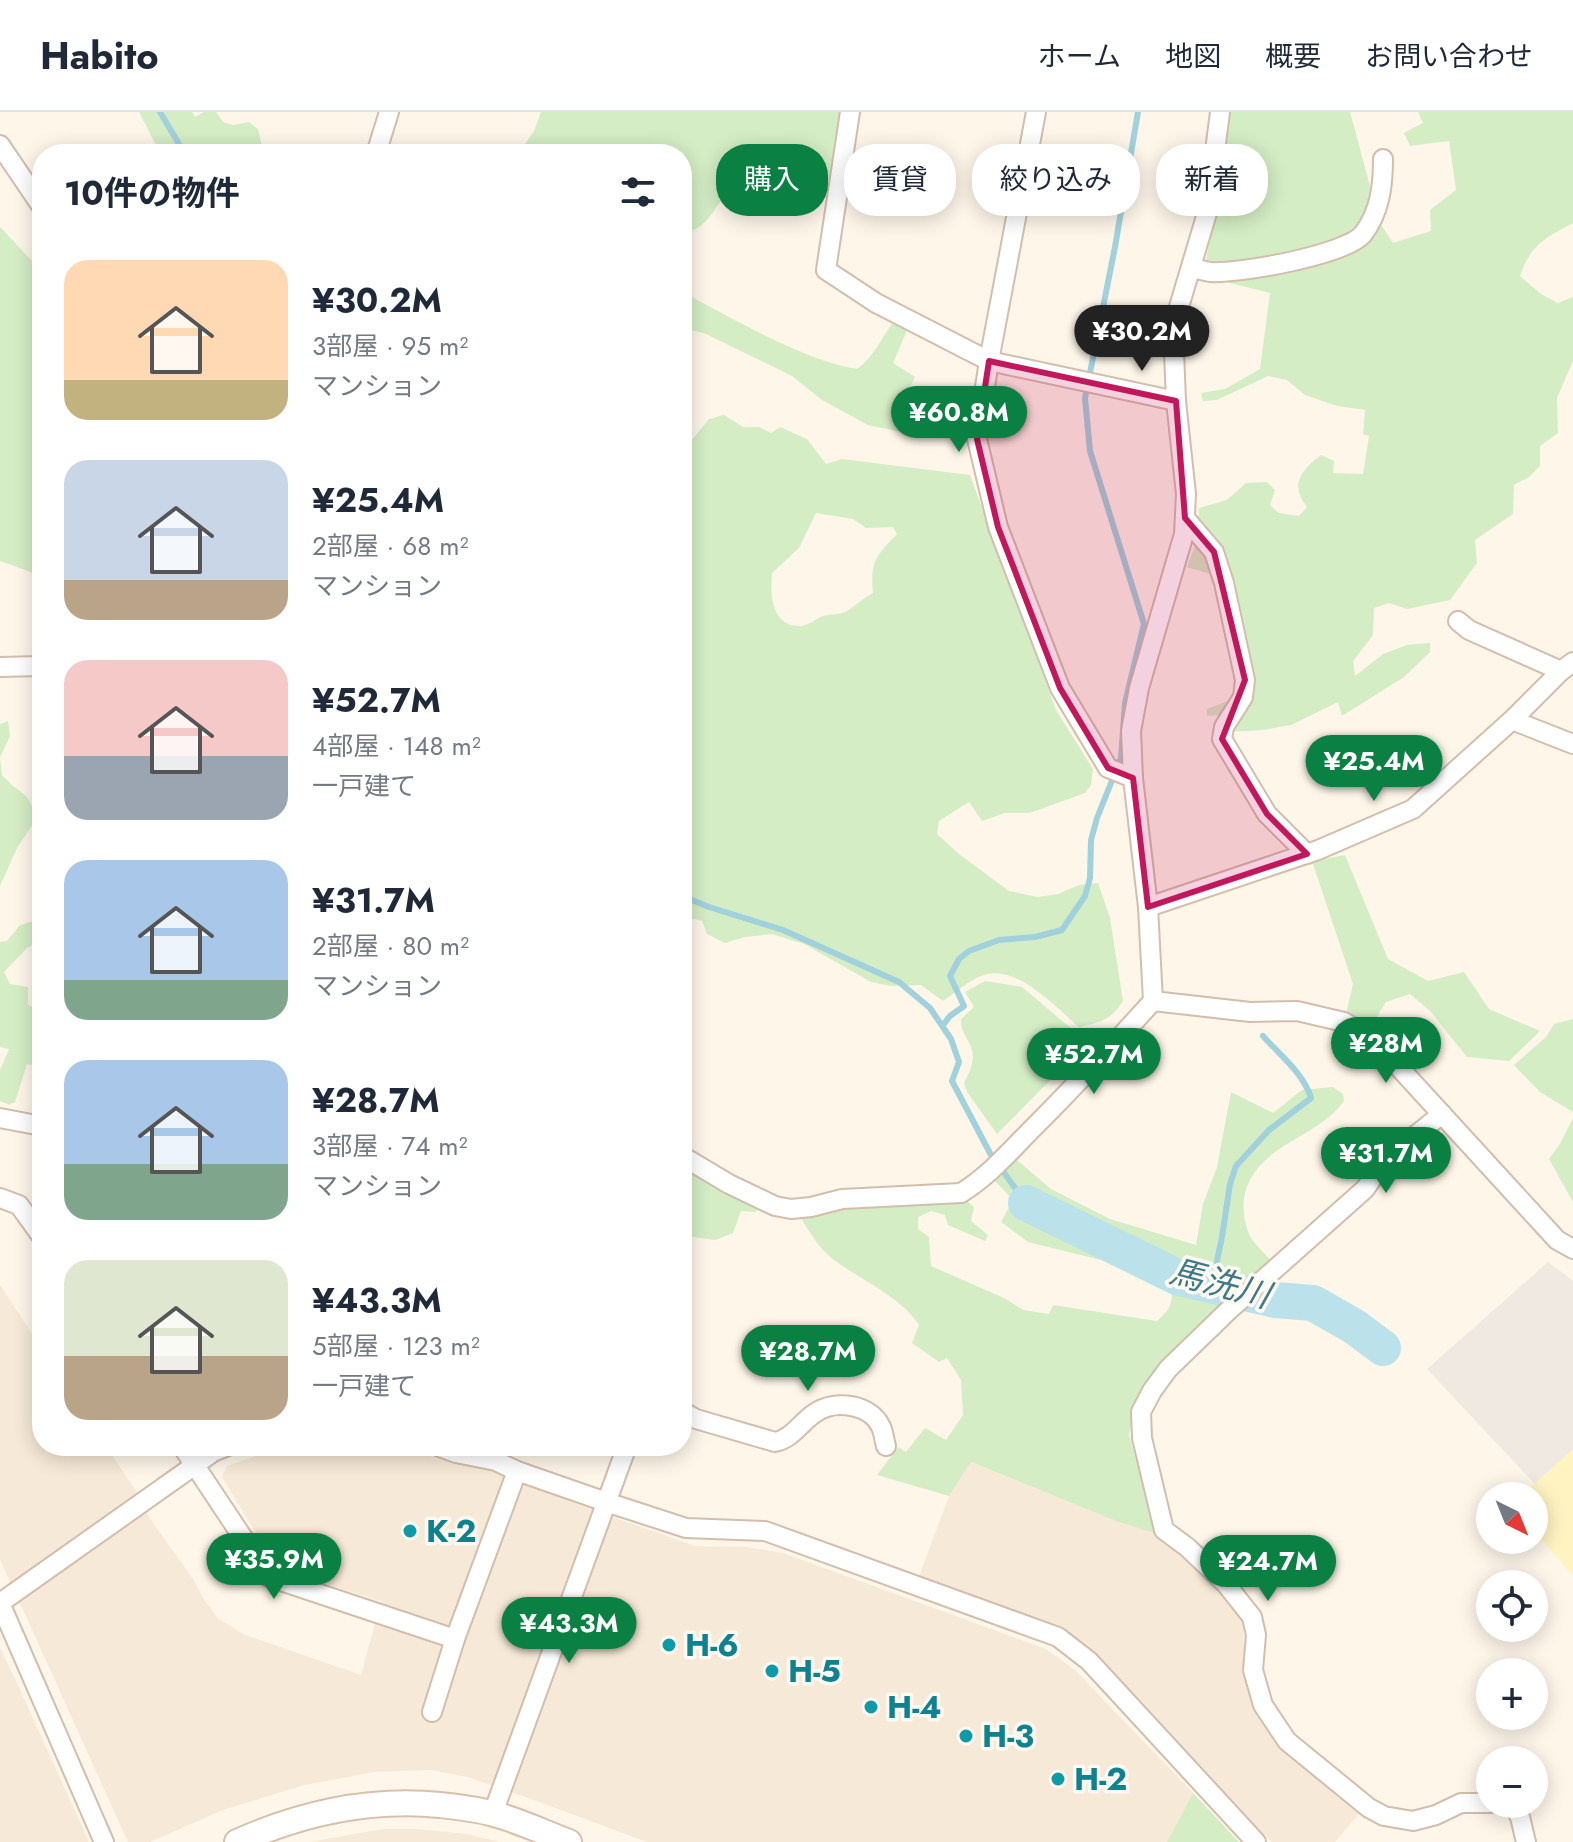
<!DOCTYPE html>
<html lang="ja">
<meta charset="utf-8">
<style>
body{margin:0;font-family:Jost,"Noto Sans JP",sans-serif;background:#f2f2f3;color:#1f2937;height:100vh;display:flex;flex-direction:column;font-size:30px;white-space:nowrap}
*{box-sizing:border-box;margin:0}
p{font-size:26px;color:#747a83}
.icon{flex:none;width:44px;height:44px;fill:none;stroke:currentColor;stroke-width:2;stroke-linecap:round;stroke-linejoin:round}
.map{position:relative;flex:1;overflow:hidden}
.drawer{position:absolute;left:32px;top:32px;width:660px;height:1312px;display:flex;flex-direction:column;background:#fff;border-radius:32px;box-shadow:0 4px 20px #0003}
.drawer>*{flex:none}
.hud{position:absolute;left:716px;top:32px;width:736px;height:72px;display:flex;gap:16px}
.needle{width:52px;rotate:137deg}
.buttons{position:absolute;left:1476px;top:1370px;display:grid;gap:16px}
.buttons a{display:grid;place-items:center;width:72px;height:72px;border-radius:50%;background:#fff;box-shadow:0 4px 20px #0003;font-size:40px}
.price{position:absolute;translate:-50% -68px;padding:0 18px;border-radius:28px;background:#0b8043;color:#fff;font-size:26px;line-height:52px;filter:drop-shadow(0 2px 4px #0008)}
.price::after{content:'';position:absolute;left:50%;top:48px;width:24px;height:18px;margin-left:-12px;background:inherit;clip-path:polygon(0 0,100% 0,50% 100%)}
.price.active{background:#222;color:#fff}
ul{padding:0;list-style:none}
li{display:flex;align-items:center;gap:24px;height:200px;padding:0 32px}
li span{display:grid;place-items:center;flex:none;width:224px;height:160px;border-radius:24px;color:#555}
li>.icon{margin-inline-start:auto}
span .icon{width:96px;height:96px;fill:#fffc;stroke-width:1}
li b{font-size:34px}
h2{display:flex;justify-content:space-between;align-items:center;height:96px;padding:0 32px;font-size:34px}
.tag{padding:0 28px;border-radius:32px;background:#fff;box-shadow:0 4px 20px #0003;font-size:28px;line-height:72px}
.tag.active{background:#0b8043;color:#fff}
header{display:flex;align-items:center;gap:48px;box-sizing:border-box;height:112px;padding:0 40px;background:#fff;border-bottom:2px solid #e0e1e3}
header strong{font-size:38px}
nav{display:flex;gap:44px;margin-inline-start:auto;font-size:28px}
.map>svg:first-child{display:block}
.residential{fill:#f6e9d7}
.industrial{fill:#efe9e2}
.green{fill:#d4edc5;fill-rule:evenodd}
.sand{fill:#fff3c2}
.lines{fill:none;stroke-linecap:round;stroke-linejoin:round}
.stream{stroke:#a0d1dc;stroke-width:6}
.river{stroke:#bbe2ea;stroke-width:36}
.street-casing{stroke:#d2bead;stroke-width:22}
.secondary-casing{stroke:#d7c1ac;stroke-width:28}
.street{stroke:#fff;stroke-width:18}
.secondary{stroke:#fff;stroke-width:24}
.marked{fill:#c2185b;fill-opacity:0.2;stroke:#c2185b;stroke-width:6;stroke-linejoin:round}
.culture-dot{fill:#0f9aa8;stroke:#fffaf1;stroke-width:3}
.labels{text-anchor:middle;stroke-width:7;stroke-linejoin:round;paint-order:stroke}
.culture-label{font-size:32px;font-weight:bold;fill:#0d838f;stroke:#fffaf1;text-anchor:start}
.water-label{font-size:34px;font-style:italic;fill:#3f7a88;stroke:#fffaf1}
</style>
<header>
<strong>Habito</strong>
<nav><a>ホーム</a><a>地図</a><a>概要</a><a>お問い合わせ</a></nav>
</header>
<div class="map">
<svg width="1573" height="1730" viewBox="0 0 1573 1730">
<rect width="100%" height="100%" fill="#fef6e9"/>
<!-- residential -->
<g class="residential">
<path d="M0 1173 42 1237V1334H106L140 1385 149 1405 193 1467 202 1484 217 1506 245 1523 361 1563 381 1489 283 1459 251 1413 222 1365 227 1354 268 1340H412L492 1358 576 1392 695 1434 747 1435 783 1441 1046 1537 1075 1558 1193 1681 1167 1730H647L534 1688 467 1665 431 1658 374 1660 304 1673 223 1698 150 1730H128L0 1447Z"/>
<path d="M971 1350 1116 1409 1162 1423 1211 1468 1243 1510 1245 1568 1257 1600 1280 1632 1359 1702 1335 1730H1272L1101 1555 918 1467 949 1384Z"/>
<path d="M0 1536 16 1569 89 1730H0Z"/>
<path d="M384 1717H416L467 1722 499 1730H309Z"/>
</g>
<!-- industrial -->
<path class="industrial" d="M1548 1150 1573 1169V1337L1535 1372 1427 1257Z"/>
<!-- green -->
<g class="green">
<path d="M139 0H192L195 5 204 0H216L223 10 233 13 249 10 258 17 264 42H179L174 33 158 37Z"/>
<path d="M541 0H840L827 80 777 67 764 77C756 77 744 74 737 77 713 86 713 118 682 121V42H518L534 19Z"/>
<path d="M1229 0H1350L1380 111 1393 131 1431 119 1430 98 1456 78 1449 29 1410 34 1404 21 1423 11 1418 0H1573V111C1545 126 1531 132 1520 164L1541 182 1558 191 1573 185V249L1557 286 1558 321 1540 334V354L1529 365 1514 373 1513 402 1475 428 1477 451 1450 488 1407 497 1389 491 1374 496 1373 523 1353 549 1355 564 1383 542 1407 533 1430 531V540L1404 565 1342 604 1338 590 1291 613 1263 618 1229 620 1222 603 1207 604V597L1235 586 1243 559 1213 463 1187 455 1197 428 1199 396 1227 388 1246 371 1267 370 1275 378 1270 393 1279 401 1299 404 1307 395C1305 391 1301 388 1300 383 1293 366 1309 352 1321 343L1334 349 1333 361 1363 362 1369 324 1363 322 1365 298 1337 294 1305 283 1287 268 1268 264 1217 288 1203 289 1201 281 1225 277 1260 257 1270 181 1230 171 1216 165 1206 148 1222 61Z"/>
<path d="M0 115 35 152 39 168 42 170V464L0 449Z"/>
<path d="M682 180C733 206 801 248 857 257 875 244 881 226 894 209L908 216 893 251 915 265 907 281C914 288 923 298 933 301 947 306 959 304 971 311L968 319 906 321 868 313 822 288 792 264 704 221 682 216Z"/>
<path d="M724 303 743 315H759L771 321 780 315 807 327 826 352 842 347 970 363 1056 598 1093 657 1091 673 1085 681 1030 701H1005L982 709 969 690 939 709 937 722 959 742 1009 779 1038 785 1058 782 1079 773 1098 771 1110 806 1123 889C1110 909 1101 910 1079 915 1054 894 1015 850 981 864 968 869 955 881 943 889L921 873 891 874 871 870 804 832 772 822 745 825 725 831 707 822 702 809 694 807 682 809V340L709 307ZM816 401 853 407 866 416 893 415 897 422C876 444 870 449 873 481 863 486 857 493 847 499 840 503 831 502 823 504 815 507 808 514 800 514 771 514 770 482 772 461L799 436Z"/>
<path d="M8 609 10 624 0 645 2 663 13 674 26 684 34 697 33 712 17 736 0 774V612Z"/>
<path d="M1345 743 1388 847 1428 869 1464 860 1489 897 1540 919 1509 949 1467 945 1430 899 1410 882 1386 890 1370 916 1346 902 1353 872 1312 749Z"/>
<path d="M42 807V828L27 836 4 860 10 872 28 875V893L38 897 42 896V956L27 952 15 990 9 993 0 989V958L9 937 0 935V830L7 829 20 813Z"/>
<path d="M985 869 1022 875 1073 918 1082 936 997 1022 967 980 964 971C969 961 975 950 972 938 969 927 960 920 961 907L974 895 965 880Z"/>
<path d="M1573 907V1000L1540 980 1514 953 1546 925 1554 912Z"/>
<path d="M1333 975 1343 982 1344 989C1317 1027 1259 1031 1245 1081 1242 1093 1244 1112 1250 1124 1254 1132 1264 1140 1270 1148L1170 1241 1149 1268 1133 1297 1129 1323 1157 1422 1116 1409 971 1350 949 1384 877 1363 898 1335 906 1340 925 1316 946 1328 963 1303 961 1268 947 1246 939 1250 912 1231 919 1213C901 1185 861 1168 834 1148 819 1137 809 1119 799 1103L862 1091 967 1089 974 1095 971 1109 988 1123 985 1129 948 1113 945 1103 931 1099 918 1105V1117L929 1125 931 1154 1004 1186 1023 1198 1049 1202 1053 1193 1157 1209C1167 1200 1174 1193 1171 1178L1109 1150 1028 1130 1001 1110 1013 1088 995 1069 1017 1048 1051 1077 1110 1107 1196 1133 1203 1092 1217 1055 1231 980 1273 1001 1302 978Z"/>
<path d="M1573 1006V1090L1549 1047 1560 1032Z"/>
<path d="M682 1052 762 1094 755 1100 741 1099 733 1121 715 1128 686 1124 682 1129Z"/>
<path d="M1193 1681 1239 1730H1167Z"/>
</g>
<!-- sand -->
<path class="sand" d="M1573 1337V1464L1534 1419V1384H1521Z"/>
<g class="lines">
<!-- stream -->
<g class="stream">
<path d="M160 0 185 42"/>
<path d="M682 784 709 795 783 818 899 870 930 896 951 927 959 950 952 969 991 1043 1026 1091"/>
<path d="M943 913 950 904 964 894 950 864 959 847 969 839 999 828 1035 825 1062 818 1085 784 1090 766 1091 728 1097 706 1121 646 1125 591 1144 512 1090 339 1085 286 1115 135 1138 0"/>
<path d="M1218 1175 1217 1149 1222 1125 1230 1072 1236 1054 1269 1018 1311 986C1304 962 1280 943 1263 924"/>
</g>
<!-- river -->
<path class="river" d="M1026 1091 1179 1166 1275 1188 1313 1191 1355 1215 1383 1236"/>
<defs>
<g id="street">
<path d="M850 0 826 158 876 191 989 249 1176 289"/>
<path d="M1036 0 989 249 977 327 998 415 1060 576 1108 656 1133 666"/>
<path d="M0 33 42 95"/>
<path d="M376 42 389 0"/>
<path d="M1192 156C1198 157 1204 159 1210 160 1238 162 1346 143 1363 122 1380 100 1383 74 1383 47"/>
<path d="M1185 406 1214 440 1224 471 1245 568 1243 585 1224 615 1222 627 1267 702 1307 742"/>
<path d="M1458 509 1469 518 1561 559"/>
<path d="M0 555 42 554"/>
<path d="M1512 608 1573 632"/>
<path d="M1148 795 1318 738 1413 697 1512 608 1561 559 1573 550"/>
<path d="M1153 889 1250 900 1297 899 1344 910 1373 927 1557 1128 1573 1137"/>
<path d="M1442 1002 1385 1048 1365 1077 1229 1198 1168 1257 1152 1279 1141 1300 1142 1326 1164 1418 1187 1435 1226 1472 1252 1505 1256 1523 1253 1558 1263 1593 1287 1629 1369 1696 1384 1704 1413 1709 1436 1703 1461 1691H1490"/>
<path d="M0 1006 42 1014"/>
<path d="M682 1044 729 1072 775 1094 791 1097 811 1095 842 1087 961 1081C989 1064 1011 1038 1034 1015 1075 974 1114 932 1153 889L1148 795 1133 666 1131 619 1139 576 1184 422 1186 382 1176 289 1173 215 1207 101 1220 0"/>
<path d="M0 1086 19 1093 42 1125"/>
<path d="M682 1299 696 1307 775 1330C792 1327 801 1310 815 1301 835 1287 871 1292 881 1315 884 1321 884 1328 886 1334"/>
<path d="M182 1334 269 1465 455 1527"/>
<path d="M437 1334 456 1341 496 1349 517 1359 606 1390 686 1416 765 1419 1058 1525 1089 1549 1256 1730"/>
<path d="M432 1600 455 1527 517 1359"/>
<path d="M1513 1692 1520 1705 1526 1730"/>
<path d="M493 1701 627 1334"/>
<path d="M104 1730 0 1491 195 1353 213 1340 228 1334"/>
</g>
<path id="secondary" d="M237 1730C302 1701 369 1686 440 1693 458 1695 477 1697 494 1702 520 1709 545 1721 569 1730"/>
</defs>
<!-- street casing -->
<use href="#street" class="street-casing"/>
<!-- secondary casing -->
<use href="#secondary" class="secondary-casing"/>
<!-- street -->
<use href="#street" class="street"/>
<!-- secondary -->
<use href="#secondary" class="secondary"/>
</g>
<!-- marked area -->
<path class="marked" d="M989 249 1176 289 1185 406 1214 440 1245 568 1222 627 1267 702 1307 742 1148 795 1133 666 1108 656 1060 576 998 415 977 327Z"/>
<!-- markers -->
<g class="culture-dot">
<circle cx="410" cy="1419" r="8"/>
<circle cx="669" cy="1533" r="8"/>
<circle cx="772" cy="1559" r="8"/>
<circle cx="871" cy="1595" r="8"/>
<circle cx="966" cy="1624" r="8"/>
<circle cx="1058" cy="1667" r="8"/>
</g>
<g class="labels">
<!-- culture labels -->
<g class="culture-label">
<text x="426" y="1430">K-2</text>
<text x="685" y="1544">H-6</text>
<text x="788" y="1570">H-5</text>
<text x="887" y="1606">H-4</text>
<text x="982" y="1635">H-3</text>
<text x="1074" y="1678">H-2</text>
</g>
<!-- water labels -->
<g class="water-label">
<text transform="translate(1220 1171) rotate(15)" y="12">馬洗川</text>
</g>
</g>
</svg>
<div class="buttons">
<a><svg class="needle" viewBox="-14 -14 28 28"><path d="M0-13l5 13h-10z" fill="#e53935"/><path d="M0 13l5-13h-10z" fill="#747a83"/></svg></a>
<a><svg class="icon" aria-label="locate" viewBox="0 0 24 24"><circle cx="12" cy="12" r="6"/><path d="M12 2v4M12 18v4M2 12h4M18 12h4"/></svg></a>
<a>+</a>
<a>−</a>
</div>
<b class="price active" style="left:1142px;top:261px">¥30.2M</b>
<b class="price" style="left:959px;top:342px">¥60.8M</b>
<b class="price" style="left:1374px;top:691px">¥25.4M</b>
<b class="price" style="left:1386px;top:973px">¥28M</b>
<b class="price" style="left:1094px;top:984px">¥52.7M</b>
<b class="price" style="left:1386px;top:1083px">¥31.7M</b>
<b class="price" style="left:808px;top:1281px">¥28.7M</b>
<b class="price" style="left:274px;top:1489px">¥35.9M</b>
<b class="price" style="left:1268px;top:1491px">¥24.7M</b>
<b class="price" style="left:569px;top:1553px">¥43.3M</b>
<div class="hud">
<a class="tag active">購入</a>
<a class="tag">賃貸</a>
<a class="tag">絞り込み</a>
<a class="tag">新着</a>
</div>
<section class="drawer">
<h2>10件の物件<svg class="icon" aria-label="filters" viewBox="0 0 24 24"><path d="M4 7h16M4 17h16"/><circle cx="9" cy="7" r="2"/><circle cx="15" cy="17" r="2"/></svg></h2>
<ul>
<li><span style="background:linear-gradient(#ffd9b3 75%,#c2b280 0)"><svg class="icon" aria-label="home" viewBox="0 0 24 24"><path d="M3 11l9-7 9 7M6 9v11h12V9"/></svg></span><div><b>¥30.2M</b><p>3部屋 · 95 m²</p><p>マンション</p></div></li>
<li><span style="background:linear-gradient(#c9d6e8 75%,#b9a48a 0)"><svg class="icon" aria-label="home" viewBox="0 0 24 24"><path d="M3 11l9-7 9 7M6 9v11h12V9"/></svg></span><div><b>¥25.4M</b><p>2部屋 · 68 m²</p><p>マンション</p></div></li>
<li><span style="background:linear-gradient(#f6c9c9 60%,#9aa5b1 0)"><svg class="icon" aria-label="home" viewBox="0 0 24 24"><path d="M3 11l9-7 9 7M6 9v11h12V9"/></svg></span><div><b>¥52.7M</b><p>4部屋 · 148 m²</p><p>一戸建て</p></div></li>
<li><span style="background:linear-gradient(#a9c7e8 75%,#7fa58c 0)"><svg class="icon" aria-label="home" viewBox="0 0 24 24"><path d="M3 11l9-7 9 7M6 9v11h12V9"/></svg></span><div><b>¥31.7M</b><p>2部屋 · 80 m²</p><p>マンション</p></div></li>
<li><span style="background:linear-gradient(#a9c7e8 65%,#7fa58c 0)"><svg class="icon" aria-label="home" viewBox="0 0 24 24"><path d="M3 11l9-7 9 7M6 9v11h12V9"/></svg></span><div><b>¥28.7M</b><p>3部屋 · 74 m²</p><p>マンション</p></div></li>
<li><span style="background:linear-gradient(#dfe7d0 60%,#b9a48a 0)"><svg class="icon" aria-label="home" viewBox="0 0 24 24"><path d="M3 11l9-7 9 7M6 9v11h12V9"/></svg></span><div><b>¥43.3M</b><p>5部屋 · 123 m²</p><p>一戸建て</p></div></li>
</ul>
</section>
</div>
